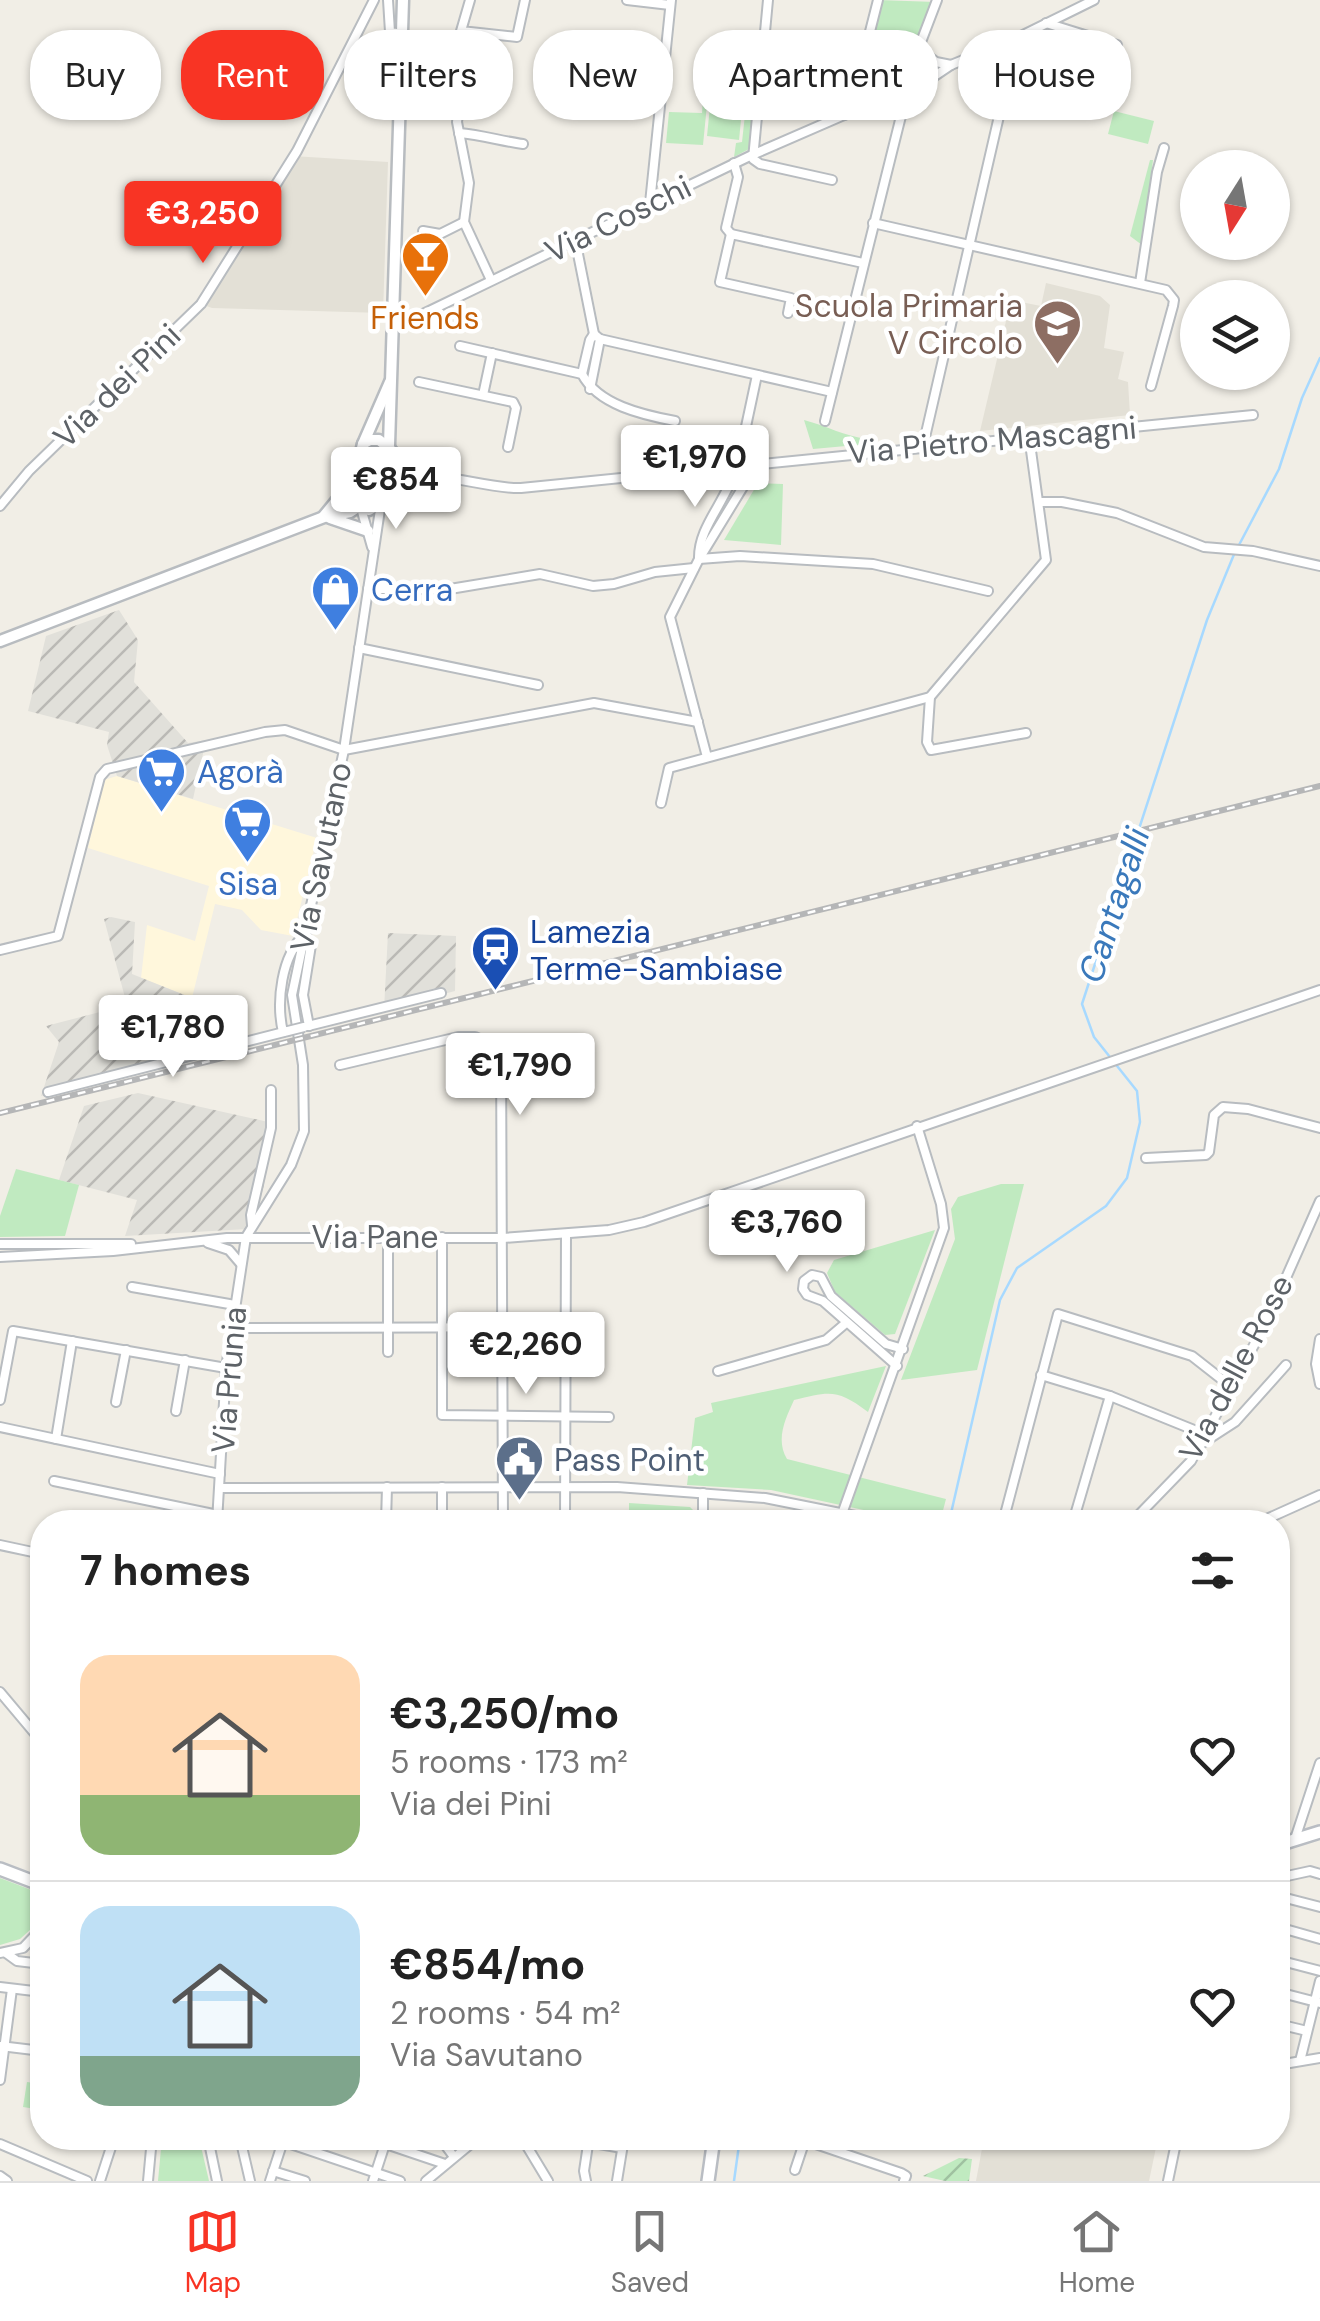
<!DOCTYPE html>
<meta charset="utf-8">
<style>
body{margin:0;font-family:"DM Sans",sans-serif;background:#f6f6f6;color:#222;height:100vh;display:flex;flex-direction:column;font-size:38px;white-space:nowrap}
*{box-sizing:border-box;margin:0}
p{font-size:32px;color:#767676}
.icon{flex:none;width:55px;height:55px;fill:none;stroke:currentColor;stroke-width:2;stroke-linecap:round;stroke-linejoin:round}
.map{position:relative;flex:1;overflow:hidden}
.sheet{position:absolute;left:30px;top:1510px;width:1260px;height:640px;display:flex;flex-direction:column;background:#fff;border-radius:40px;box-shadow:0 2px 8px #0004}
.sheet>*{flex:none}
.guide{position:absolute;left:30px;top:30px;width:1260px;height:90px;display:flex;gap:20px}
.needle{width:65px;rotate:191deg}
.controls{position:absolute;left:1180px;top:150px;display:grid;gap:20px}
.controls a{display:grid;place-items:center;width:110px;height:110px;border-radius:50%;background:#fff;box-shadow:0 2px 8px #0004;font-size:50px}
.price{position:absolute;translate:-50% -85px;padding:0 22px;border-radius:10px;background:#fff;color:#222;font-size:32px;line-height:65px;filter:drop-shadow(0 2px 5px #0008)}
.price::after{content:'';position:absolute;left:50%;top:60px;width:30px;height:22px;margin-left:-15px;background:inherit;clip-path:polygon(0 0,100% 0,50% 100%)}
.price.current{background:#f83424;color:#fff}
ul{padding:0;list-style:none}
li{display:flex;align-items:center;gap:30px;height:250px;padding:0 50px}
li+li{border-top:2px solid #e0e0e0}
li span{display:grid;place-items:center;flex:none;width:280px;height:200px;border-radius:30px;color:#555}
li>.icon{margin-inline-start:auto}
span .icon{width:120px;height:120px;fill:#fffc;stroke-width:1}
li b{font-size:42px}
h2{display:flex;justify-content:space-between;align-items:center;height:120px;padding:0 50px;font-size:42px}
.chip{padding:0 35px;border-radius:40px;background:#fff;box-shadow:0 2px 8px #0004;font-size:35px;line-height:90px}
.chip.current{background:#f83424;color:#fff}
.menu{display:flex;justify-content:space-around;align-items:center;height:140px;border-top:2px solid #e0e0e0;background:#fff;font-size:28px;color:#767676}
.menu a{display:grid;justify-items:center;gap:5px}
.menu .current{color:#f83424}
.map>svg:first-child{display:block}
.commercial{fill:#fff7dc}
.industrial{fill:url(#industrial-furrows)}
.education{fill:#e3e0d6}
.green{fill:#c0eac0}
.garden{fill:url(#garden-furrows)}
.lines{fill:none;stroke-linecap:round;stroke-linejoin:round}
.stream{stroke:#a7d9ff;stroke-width:2.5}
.minor-casing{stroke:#b8bcc0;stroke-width:12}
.tertiary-casing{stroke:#b8bcc0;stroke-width:15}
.secondary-casing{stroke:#b9bdc3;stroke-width:16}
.minor{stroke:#fff;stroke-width:8}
.tertiary{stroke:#fff;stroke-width:10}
.secondary{stroke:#fff;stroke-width:11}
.rail-casing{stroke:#b5b6b7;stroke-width:6}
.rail{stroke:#fff;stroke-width:2.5;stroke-dasharray:8;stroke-linecap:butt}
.minor-bridge-casing{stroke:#b8bcc0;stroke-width:12;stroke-linecap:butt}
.minor-bridge{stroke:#fff;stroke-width:8}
.labels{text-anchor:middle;stroke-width:9;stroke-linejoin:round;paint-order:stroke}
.street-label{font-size:32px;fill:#5d6267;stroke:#fff}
.education-label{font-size:32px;fill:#785e54;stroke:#fff;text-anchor:end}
.food-label{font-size:32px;fill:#c56008;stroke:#fff}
.shop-label{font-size:32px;fill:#366cbe;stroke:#fff;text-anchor:start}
.transit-label{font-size:32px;fill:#164399;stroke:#fff;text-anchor:start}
.service-label{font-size:32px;fill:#4e5e75;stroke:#fff;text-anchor:start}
.water-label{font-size:35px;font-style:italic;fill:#3a79bb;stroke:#fff}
</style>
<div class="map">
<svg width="1320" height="2181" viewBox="0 0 1320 2181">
<defs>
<pattern id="industrial-furrows" width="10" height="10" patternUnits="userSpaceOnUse" patternTransform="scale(2.5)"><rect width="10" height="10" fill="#e1e0da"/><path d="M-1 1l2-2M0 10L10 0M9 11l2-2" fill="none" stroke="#bab9b5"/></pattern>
<pattern id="garden-furrows" width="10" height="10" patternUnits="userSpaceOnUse" patternTransform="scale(2.5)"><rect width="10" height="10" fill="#c0eac0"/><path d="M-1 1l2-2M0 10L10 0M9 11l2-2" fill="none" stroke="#9fc1a0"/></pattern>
</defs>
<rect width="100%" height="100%" fill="#f1eee6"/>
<!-- commercial -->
<path class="commercial" d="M117 776 317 838 293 936 261 930 242 910 215 904 192 998 141 978 147 925 195 941 209 886 88 848 104 780Z"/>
<!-- industrial -->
<g class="industrial">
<path d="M119 610 138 640 134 682 188 743 206 740 193 799 117 776 107 745 109 732 28 711 46 636Z"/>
<path d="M111 917 135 922 132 974 192 998 177 1062 41 1096 59 1042 46 1026 127 1005 104 919Z"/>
<path d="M388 933 456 936 455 991 384 1010Z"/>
<path d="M138 1093 277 1124 259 1207 247 1229 125 1236 137 1200 59 1180 84 1106Z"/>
</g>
<!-- education -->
<g class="education">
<path d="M293 156 388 162 383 313 212 308 201 304Z"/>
<path d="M1046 283 1100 296 1110 305 1104 348 1124 352 1118 379 1128 382 1130 415 980 431 1011 300 1041 306Z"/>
<path d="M984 2138H1158L1149 2181H976Z"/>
</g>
<!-- green -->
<g class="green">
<path d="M878 0 936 2 920 46 896 64 889 63 870 34Z"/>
<path d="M705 68 757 72 749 149 734 157 736 143 742 142 749 78 710 74 703 145 666 143 669 112 702 113Z"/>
<circle cx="886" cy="85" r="15"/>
<path d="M713 77 745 80 739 140 707 136Z"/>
<path d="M1114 111 1154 121 1148 144 1108 134Z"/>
<path d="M1150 160H1153L1142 245 1130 236Z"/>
<path d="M804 420C827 426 844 436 867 439L868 444 813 449Z"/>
<path d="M374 443 380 444 386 453 378 492 368 505 361 504 355 495 365 452Z"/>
<path d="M758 483 783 484 781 545 724 540Z"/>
<path d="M16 1169 79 1185 65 1236 0 1237V1216Z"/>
<path d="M1001 1184H1024L977 1370 901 1380 955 1239 951 1209 958 1197Z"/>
<path d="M935 1230 895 1334 885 1335 835 1292 827 1273 834 1260Z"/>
<path d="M886 1366 868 1412C838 1389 830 1391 794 1400 786 1418 775 1439 787 1459L946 1499 940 1522H919L771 1490 687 1485 695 1418 713 1412 711 1403Z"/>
<path d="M629 1503 690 1507 695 1512V1522H629Z"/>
<path d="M0 1878 42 1894 41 1920 20 1939 0 1945Z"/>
<path d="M27 2082 42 2084V2110L23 2107Z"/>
<path d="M162 2138H199L209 2181H158Z"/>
</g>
<!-- garden -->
<path class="garden" d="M959 2158 972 2159 969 2181H945L923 2176Z"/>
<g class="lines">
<!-- stream -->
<g class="stream">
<path d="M1239 545 1279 469 1302 398 1320 358"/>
<path d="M949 1522 1000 1300 1017 1268 1106 1206 1127 1178 1140 1122 1137 1091 1094 1037 1082 1004 1207 620 1235 552"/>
<path d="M734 2181 740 2138"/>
</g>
<defs>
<g id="minor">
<path d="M388 0 390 32 402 34"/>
<path d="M470 0 461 31 517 37 525 0"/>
<path d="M627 0 670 5"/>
<path d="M768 0 753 159 760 164 832 180"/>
<path d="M1046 23 1117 45"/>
<path d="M870 34 877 52 889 63"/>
<path d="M920 50 936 62 951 65"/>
<circle cx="887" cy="85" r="22"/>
<path d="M908 76 937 0"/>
<path d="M865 78 863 59 878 0"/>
<path d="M908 94 951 65 1017 38 1094 0"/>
<path d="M1003 98 1070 113"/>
<path d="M844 115 855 92 865 83"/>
<path d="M459 133C482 135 501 141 523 144"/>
<path d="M650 203 671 0"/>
<path d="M873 223 1166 290 1174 300 1173 306 1151 386"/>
<path d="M423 231 440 234 464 222"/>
<path d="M731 234 726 228 738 177 734 163"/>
<path d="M575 239 594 334"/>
<path d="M491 280 464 222 469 183 457 122 463 79 499 83"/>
<path d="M1140 283 1157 172 1164 148"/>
<path d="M788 313 791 298 720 282 731 234 863 263"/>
<path d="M394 328 752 155 844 115 877 105"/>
<path d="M594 334 600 339 832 392"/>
<path d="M460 346 582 374C598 405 643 415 675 421"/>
<path d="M582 374 590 340 594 334"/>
<path d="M419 382 513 402 516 408 508 447"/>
<path d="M590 389 600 339"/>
<path d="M483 395 492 353"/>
<path d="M825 421 905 100"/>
<path d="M923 446 1017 38"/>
<path d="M391 450 426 471"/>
<path d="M738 464 757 375"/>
<path d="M387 482C408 461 487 490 521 488L1253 415"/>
<path d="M1039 502H1062L1117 513 1204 547 1253 551 1320 566"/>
<path d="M0 506 29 471 201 304 297 151 374 0"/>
<path d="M361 508 372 547"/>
<path d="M699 559 740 556 873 564 988 591"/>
<path d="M699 559C698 524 731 498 735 464"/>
<path d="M368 589H450L540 574 593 586 614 584 655 572 694 568"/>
<path d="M359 648 538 685"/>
<path d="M930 697 927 742 931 750 1026 733"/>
<path d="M707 757 670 617 699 559 746 482 752 463"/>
<path d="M661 803 669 768 930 697 1046 560 1029 436"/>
<path d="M0 950 58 936 100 777 107 769 265 732 285 730 344 750 594 703 698 722"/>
<path d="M308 1026 441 993"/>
<path d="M283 1032C276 1002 281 956 305 934L311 945 303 995 309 1026"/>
<path d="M340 1065 458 1037H475L501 1049 503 1522"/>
<path d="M48 1092 288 1031"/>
<path d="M1146 1158 1206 1155 1209 1152 1214 1115 1223 1107 1248 1109 1320 1128"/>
<path d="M252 1225 251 1215 271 1128V1090"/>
<path d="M442 1237V1415L609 1417"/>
<path d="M208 1243 229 1250 241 1264"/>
<path d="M0 1244H131"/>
<path d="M0 1257 113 1251 227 1238H503L609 1230 644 1222 1320 990"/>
<path d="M132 1287 235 1305"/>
<path d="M232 1328 565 1327"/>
<path d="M1320 1339 1316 1364 1320 1384"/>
<path d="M388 1352V1237"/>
<path d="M897 1366 823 1301 807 1295 803 1289 804 1281 812 1275 821 1277 831 1296 886 1344 903 1349"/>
<path d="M718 1371 826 1340 846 1323"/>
<path d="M1041 1375 1110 1396 1204 1434"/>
<path d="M0 1400 13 1331 226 1368"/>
<path d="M116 1402 126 1350"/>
<path d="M176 1411 185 1360"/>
<path d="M0 1427 220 1474"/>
<path d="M56 1439 72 1341"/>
<path d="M1201 1444 1235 1422 1286 1365"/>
<path d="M54 1481 218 1515"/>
<path d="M442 1487V1522"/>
<path d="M220 1488 617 1487 765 1498 885 1522"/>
<path d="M703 1493V1522"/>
<path d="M842 1514 944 1228 941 1204 917 1126"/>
<path d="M217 1522 226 1368 246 1237 291 1165 304 1131 303 1065 292 995 344 750 381 503"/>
<path d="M386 1522 387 1487"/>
<path d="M565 1522 566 1234"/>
<path d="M1003 1522 1058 1314 1192 1356 1229 1385"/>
<path d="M1073 1522 1110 1396"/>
<path d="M1132 1522 1191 1461 1266 1323 1320 1201"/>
<path d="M1260 1522 1320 1495"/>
<path d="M0 1545 42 1554"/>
<path d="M0 1692 42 1742"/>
<path d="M1278 1705 1284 1686"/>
<path d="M1295 1839 1320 1763"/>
<path d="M1278 1878 1310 1871 1320 1874"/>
<path d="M1278 1896 1320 1907"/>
<path d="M1278 1927 1320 1939"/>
<path d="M0 1953 23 1948 42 1928"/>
<path d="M6 1953 17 1961 42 1964"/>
<path d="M1278 1960 1320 1971"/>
<path d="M0 1987 42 1992"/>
<path d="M1278 1992 1320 2003"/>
<path d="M1278 2024 1307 2031"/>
<path d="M0 2046 42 2051"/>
<path d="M1300 2061 1320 1981"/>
<path d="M1278 2065 1320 2058"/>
<path d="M42 2078V2076"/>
<path d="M0 2080 12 1989"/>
<path d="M208 2138 217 2181"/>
<path d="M240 2138 250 2181"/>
<path d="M273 2138 400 2181"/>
<path d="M368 2138 445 2164"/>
<path d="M440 2138 454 2157"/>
<path d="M522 2138 548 2181"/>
<path d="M798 2138 901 2173 906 2176 904 2181"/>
<path d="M588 2142 622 2148"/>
<path d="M0 2144 87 2181"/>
<path d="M795 2170 805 2140"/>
<path d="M273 2171 305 2181"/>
<path d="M0 2176 7 2181"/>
<path d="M100 2181 114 2138"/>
<path d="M148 2181 152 2138"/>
<path d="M270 2181 284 2138"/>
<path d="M373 2181 387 2138"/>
<path d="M426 2181 478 2138"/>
<path d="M586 2181 584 2171 589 2138"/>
<path d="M617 2181 624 2138"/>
<path d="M1168 2181 1177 2138"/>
</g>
<g id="tertiary">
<path d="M370 440H379L391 450 381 503 369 510 355 505 351 491 363 444Z"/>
<path d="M363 444 390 382"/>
<path d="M389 445 403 0"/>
<path d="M324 516 351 483"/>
<path d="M330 518 368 531"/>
<path d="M0 641 324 517 350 512 358 507"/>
</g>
<g id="secondary">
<path d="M1278 1845 1320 1832"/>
<path d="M0 1869 42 1885"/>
<path d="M708 2181 714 2138"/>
</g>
</defs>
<!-- minor casing -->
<use href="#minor" class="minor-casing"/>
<!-- tertiary casing -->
<use href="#tertiary" class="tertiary-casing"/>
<!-- secondary casing -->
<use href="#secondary" class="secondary-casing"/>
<!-- minor -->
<use href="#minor" class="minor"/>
<!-- tertiary -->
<use href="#tertiary" class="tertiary"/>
<!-- secondary -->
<use href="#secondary" class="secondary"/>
<defs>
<path id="rail" d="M0 1113 1320 786"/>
</defs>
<!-- rail casing -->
<use href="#rail" class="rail-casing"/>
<!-- rail -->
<use href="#rail" class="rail"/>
<defs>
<path id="minor-bridge" d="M288 1031 304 1027"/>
</defs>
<!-- minor-bridge casing -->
<use href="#minor-bridge" class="minor-bridge-casing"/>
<!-- minor-bridge -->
<use href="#minor-bridge" class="minor-bridge"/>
</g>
<!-- icons -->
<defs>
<symbol id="bar-pin" viewBox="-11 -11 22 30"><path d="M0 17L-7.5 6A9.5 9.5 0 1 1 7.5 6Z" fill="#e8710a" stroke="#fff"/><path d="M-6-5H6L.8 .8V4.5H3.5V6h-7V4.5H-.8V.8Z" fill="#fff"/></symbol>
<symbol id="school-pin" viewBox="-11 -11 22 30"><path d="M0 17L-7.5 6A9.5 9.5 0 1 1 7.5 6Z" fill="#8d6e63" stroke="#fff"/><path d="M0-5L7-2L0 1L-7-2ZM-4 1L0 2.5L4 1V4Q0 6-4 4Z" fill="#fff"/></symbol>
<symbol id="shop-pin" viewBox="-11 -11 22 30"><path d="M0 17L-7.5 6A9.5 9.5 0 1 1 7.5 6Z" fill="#3f7fe0" stroke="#fff"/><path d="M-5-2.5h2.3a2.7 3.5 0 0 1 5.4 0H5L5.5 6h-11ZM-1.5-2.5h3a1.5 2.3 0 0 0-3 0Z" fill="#fff"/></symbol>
<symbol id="supermarket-pin" viewBox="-11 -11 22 30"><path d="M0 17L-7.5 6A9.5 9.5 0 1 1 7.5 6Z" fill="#3f7fe0" stroke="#fff"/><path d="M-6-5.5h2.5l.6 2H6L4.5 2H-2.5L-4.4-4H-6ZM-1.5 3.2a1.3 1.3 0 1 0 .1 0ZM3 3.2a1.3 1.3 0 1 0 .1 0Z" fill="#fff"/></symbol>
<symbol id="station-pin" viewBox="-11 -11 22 30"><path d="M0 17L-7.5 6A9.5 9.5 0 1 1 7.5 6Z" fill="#1a4fb4" stroke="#fff"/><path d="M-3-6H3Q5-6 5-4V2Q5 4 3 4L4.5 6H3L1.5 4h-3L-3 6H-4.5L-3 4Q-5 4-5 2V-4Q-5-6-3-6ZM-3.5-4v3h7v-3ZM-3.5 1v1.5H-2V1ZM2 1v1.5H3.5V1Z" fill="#fff"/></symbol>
<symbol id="civic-pin" viewBox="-11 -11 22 30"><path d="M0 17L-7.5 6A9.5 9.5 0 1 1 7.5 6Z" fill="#5c6f8a" stroke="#fff"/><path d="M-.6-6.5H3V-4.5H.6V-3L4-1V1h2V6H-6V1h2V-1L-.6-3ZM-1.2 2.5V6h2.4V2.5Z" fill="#fff"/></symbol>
</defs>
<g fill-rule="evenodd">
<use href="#bar-pin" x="398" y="228" width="55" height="75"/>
<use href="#school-pin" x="1030" y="296" width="55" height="75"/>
<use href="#shop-pin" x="308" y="562" width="55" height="75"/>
<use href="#supermarket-pin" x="134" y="744" width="55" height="75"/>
<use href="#supermarket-pin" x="220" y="794" width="55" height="75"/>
<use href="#station-pin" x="468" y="922" width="55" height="75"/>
<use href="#civic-pin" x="492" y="1432" width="55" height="75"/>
</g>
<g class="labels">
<!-- street labels -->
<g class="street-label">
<text transform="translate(618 219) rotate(-26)" y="11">Via Coschi</text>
<text transform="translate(117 386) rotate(-44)" y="11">Via dei Pini</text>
<text transform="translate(992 440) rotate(-5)" y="11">Via Pietro Mascagni</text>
<text transform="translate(321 857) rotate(-78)" y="11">Via Savutano</text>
<text x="375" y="1248">Via Pane</text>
<text transform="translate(1236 1368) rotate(-62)" y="11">Via delle Rose</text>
<text transform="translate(229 1380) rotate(-85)" y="11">Via Prunia</text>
</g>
<!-- education labels -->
<g class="education-label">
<text x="1023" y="317">Scuola Primaria<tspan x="1023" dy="37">V Circolo</tspan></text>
</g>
<!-- food labels -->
<g class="food-label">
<text x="425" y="329">Friends</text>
</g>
<!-- shop labels -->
<g class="shop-label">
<text x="371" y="601">Cerra</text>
<text x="197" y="783">Agorà</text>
<text x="248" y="895" text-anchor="middle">Sisa</text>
</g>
<!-- transit labels -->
<g class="transit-label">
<text x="530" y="943">Lamezia<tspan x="530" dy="37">Terme-Sambiase</tspan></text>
</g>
<!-- service labels -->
<g class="service-label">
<text x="554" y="1471">Pass Point</text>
</g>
<!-- water labels -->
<g class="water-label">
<text transform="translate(1114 905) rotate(-72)" y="12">Cantagalli</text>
</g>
</g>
</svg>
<div class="controls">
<a><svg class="needle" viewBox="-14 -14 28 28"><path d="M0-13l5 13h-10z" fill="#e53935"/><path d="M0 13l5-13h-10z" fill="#767676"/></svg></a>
<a><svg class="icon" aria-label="layers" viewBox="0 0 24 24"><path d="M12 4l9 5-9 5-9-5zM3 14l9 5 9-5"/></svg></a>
</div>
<b class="price current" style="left:203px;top:266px">€3,250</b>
<b class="price" style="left:695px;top:510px">€1,970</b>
<b class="price" style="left:396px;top:532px">€854</b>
<b class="price" style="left:173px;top:1080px">€1,780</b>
<b class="price" style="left:520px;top:1118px">€1,790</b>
<b class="price" style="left:787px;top:1275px">€3,760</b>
<b class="price" style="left:526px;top:1397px">€2,260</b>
<div class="guide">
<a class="chip">Buy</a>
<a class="chip current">Rent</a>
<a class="chip">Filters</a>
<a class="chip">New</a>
<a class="chip">Apartment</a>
<a class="chip">House</a>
</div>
<section class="sheet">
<h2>7 homes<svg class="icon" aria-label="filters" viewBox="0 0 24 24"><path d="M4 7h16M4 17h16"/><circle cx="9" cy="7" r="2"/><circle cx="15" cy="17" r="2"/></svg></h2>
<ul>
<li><span style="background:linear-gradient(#ffd9b3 70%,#8fb573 0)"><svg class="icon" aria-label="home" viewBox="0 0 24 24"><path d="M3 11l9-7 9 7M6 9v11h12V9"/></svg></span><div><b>€3,250/mo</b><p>5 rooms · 173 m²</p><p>Via dei Pini</p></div><svg class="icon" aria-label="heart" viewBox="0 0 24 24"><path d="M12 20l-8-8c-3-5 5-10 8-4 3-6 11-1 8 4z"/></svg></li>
<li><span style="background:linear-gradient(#bfe0f5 75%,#7fa58c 0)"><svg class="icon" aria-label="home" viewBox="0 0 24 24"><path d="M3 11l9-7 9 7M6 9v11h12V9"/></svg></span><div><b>€854/mo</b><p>2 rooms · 54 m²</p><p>Via Savutano</p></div><svg class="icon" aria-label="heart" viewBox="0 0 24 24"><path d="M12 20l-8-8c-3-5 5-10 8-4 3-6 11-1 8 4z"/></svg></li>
</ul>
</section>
</div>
<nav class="menu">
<a class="current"><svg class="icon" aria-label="map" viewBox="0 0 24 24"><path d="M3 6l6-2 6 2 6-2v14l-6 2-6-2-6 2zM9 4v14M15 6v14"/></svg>Map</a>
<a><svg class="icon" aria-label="saved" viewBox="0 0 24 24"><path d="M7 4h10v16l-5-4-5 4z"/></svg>Saved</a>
<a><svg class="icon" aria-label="home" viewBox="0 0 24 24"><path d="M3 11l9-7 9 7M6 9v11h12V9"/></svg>Home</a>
</nav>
